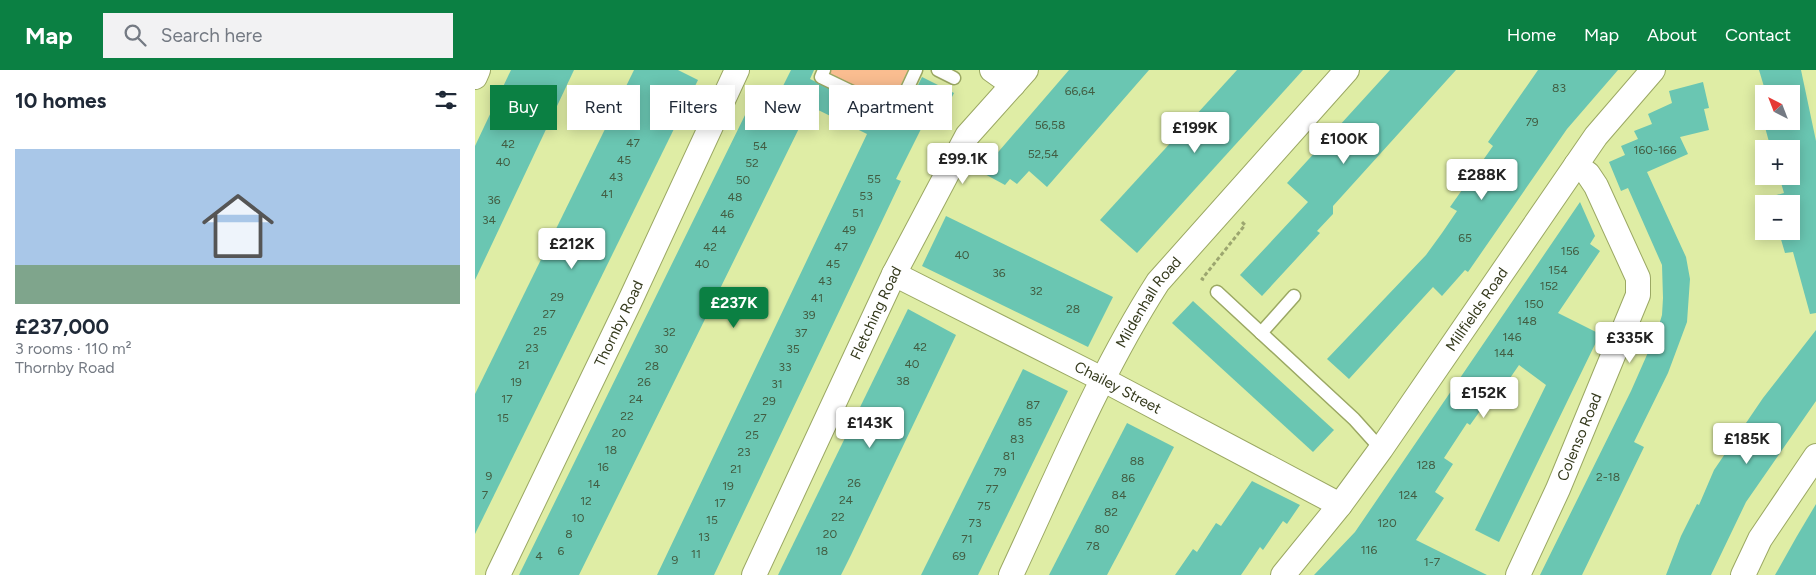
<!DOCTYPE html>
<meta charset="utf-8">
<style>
body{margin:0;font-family:Figtree,sans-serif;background:#f2f2f3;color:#1f2937;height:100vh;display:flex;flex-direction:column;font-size:19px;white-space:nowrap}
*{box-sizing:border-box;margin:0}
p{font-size:16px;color:#747a83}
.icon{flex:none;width:28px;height:28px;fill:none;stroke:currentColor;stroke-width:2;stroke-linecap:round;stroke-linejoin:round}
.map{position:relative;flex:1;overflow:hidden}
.details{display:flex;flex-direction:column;background:#fff;width:475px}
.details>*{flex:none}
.hud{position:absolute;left:15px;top:15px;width:475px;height:45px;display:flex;gap:10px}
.needle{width:32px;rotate:318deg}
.buttons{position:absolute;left:1280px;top:15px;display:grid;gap:10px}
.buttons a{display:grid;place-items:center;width:45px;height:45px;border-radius:0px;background:#fff;box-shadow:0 2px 12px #0003;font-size:25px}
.price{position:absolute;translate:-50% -42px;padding:0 11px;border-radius:5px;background:#fff;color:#222;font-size:16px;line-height:32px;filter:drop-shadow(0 1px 2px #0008)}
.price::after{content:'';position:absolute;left:50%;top:30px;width:15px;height:11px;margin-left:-8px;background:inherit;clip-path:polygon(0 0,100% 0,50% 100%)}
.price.active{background:#0b8043;color:#fff}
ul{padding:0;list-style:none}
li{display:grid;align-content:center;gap:10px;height:265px;padding:0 15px}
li+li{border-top:1px solid #e0e1e3}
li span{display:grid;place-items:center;height:155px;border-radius:0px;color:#555}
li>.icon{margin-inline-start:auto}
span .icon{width:90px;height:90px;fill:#fffc;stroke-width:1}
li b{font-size:21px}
h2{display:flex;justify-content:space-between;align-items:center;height:60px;padding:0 15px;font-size:21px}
.pill{padding:0 18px;border-radius:0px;background:#fff;box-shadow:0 2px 12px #0003;font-size:18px;line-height:45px}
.pill.active{background:#0b8043;color:#fff}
header{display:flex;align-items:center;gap:30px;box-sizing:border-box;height:70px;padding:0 25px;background:#0b8043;color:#fff}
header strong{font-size:24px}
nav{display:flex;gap:28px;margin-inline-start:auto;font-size:18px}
.search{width:350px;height:45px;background:#f2f2f3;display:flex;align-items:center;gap:12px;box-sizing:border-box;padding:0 18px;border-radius:0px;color:#747a83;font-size:19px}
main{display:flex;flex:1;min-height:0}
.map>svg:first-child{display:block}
.green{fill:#fabd90}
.building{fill:#6ac6b2;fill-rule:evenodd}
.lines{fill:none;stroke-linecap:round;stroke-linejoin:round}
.lane-casing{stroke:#9ba863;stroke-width:15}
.street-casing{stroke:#9ba863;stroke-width:26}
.path{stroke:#9ca66f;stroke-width:3;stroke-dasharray:4 2.5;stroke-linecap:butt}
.lane{stroke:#fff;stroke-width:12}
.street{stroke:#fff;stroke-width:24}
.labels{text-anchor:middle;stroke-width:5;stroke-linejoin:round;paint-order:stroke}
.number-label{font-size:12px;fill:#425d42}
.street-label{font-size:15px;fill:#353a1d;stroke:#fff}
</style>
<header>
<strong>Map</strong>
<div class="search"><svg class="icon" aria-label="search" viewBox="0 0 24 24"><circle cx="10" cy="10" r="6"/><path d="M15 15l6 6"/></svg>Search here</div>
<nav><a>Home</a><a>Map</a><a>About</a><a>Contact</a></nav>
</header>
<main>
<section class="details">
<h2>10 homes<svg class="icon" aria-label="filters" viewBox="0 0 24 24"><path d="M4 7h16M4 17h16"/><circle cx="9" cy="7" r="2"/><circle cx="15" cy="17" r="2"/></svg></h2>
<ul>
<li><span style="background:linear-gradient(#a9c7e8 75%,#7fa58c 0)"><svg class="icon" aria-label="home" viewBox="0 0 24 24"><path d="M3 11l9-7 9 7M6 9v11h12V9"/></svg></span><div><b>£237,000</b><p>3 rooms · 110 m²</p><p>Thornby Road</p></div></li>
</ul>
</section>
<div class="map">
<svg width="1341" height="505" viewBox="0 0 1341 505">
<rect width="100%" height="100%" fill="#dfeda5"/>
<!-- green -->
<path class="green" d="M356 0H433L416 35 354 5Z"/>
<!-- building -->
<g class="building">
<path d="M36 0H99L0 210V76Z"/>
<path d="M159 0H203L223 10 0 464V324Z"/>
<path d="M316 0H339L335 9 424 53 447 7 479 23 469 43 457 37 421 109 426 111 239 505H182L392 64 335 36 104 505H44L273 39 292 48Z"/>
<path d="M594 0H674L572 117 554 101 542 114 535 109 530 115 506 102Z"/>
<path d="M762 0H828L662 183 625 150Z"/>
<path d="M915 0H981L858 136V144L842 161 845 163 787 226 765 205 833 132 812 113Z"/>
<path d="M1063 0H1143L1092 59 993 202 990 200 967 226 958 217 874 309 852 289 951 185 967 163 982 141 975 137 1018 76 1013 72Z"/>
<path d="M1284 0H1326L1341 71V243L1335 244 1318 182 1310 183 1305 166H1303L1301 161H1316V134H1300L1298 126 1309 123 1304 106H1316V79H1296L1283 32 1286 31 1283 21 1290 20ZM1289 24H1316V51H1289Z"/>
<path d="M1228 12 1234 38 1229 39 1234 60 1205 67 1213 84 1172 102 1211 187 1215 209 1212 252 1193 303 1159 372 1169 377 1107 505H1065L1156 321 1182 262 1187 245 1188 228 1187 195 1153 118 1146 121 1134 92 1150 85 1146 76 1163 69 1159 61 1177 54 1173 44 1197 33 1194 21Z"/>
<path d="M1105 132 1120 166 1115 174 1125 181 1083 243 1125 264 1024 472 1000 460 1071 315 1044 295 1020 330 1015 327 995 355 992 353 969 388 978 394 960 422 969 428 941 470 1012 505H839L880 462Z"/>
<path d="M471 146 638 227 613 277 447 196Z"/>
<path d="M718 231 859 360 838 382 697 253Z"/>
<path d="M433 239 481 265 376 485 366 505H303Z"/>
<path d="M1341 260V331L1271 432 1236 505H1191L1206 466 1222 434 1224 435 1239 400 1288 328Z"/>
<path d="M548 299 593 321 503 505H446Z"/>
<path d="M652 353 699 377 648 475 632 505H574Z"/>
<path d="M777 411 825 435 812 454 808 451 788 480 785 477 766 505H700L718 479 722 482 741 453 746 456Z"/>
<path d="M1341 434V505H1300L1322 466Z"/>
</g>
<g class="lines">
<defs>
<g id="lane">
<path d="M349 0 346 7 421 43 441 0"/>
<path d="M463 0 479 8"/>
<path d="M742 222 879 349 906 379"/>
<path d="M786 263 819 226"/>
</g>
<g id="street">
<path d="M517 0 538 15"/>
<path d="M0 7 3 0"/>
<path id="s1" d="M419 204 629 310 865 435"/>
<path id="s2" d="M23 505 154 233 262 0"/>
<path id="s3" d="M279 505 419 204 492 66 551 0"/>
<path id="s4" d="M536 505C582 407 624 304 683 212L872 0"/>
<path id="s5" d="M808 505 865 435 906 379 1121 66 1178 0"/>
<path id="s6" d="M1043 505 1083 419 1163 225V208L1121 116 1113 104 1101 95"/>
<path d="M1268 505 1285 469 1341 386"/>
</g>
</defs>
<!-- lane casing -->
<use href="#lane" class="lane-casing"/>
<!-- street casing -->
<use href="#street" class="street-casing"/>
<!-- path -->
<path class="path" d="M729 210 727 209 770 155 766 151"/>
<!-- lane -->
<use href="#lane" class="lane"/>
<!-- street -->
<use href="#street" class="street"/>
</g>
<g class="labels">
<!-- number labels -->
<g class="number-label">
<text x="1084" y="22">83</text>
<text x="605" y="25">66,64</text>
<text x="1057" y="56">79</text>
<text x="575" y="59">56,58</text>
<text x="158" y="77">47</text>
<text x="33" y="78">42</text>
<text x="285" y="80">54</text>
<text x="1180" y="84">160-166</text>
<text x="568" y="88">52,54</text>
<text x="149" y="94">45</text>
<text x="28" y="96">40</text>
<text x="277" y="97">52</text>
<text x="141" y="111">43</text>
<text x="399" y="113">55</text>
<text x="268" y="114">50</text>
<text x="132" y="128">41</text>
<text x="391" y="130">53</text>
<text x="260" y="131">48</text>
<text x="19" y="134">36</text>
<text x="383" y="147">51</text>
<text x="252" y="148">46</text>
<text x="14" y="154">34</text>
<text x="244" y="164">44</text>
<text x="374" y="164">49</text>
<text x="990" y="172">65</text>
<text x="235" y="181">42</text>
<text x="366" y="181">47</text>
<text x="1095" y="185">156</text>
<text x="487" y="189">40</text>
<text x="227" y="198">40</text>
<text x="358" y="198">45</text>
<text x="1083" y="204">154</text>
<text x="524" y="207">36</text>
<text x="350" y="215">43</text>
<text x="1074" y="220">152</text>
<text x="561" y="225">32</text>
<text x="82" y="231">29</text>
<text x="342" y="232">41</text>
<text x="1059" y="238">150</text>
<text x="598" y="243">28</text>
<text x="74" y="248">27</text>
<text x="334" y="249">39</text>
<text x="1052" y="255">148</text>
<text x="65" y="265">25</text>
<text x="194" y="266">32</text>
<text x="326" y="267">37</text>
<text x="1037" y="271">146</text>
<text x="445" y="281">42</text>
<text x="57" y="282">23</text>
<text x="186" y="283">30</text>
<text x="318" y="283">35</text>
<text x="1029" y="287">144</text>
<text x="437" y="298">40</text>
<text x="49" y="299">21</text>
<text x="177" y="300">28</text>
<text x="310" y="301">33</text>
<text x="428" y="315">38</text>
<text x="41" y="316">19</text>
<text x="169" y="316">26</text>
<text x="302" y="318">31</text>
<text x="32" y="333">17</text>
<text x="161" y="333">24</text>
<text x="294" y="335">29</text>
<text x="558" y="339">87</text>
<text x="152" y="350">22</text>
<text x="28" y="352">15</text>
<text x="285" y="352">27</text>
<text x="550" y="356">85</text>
<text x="144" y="367">20</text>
<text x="277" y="369">25</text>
<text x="542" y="373">83</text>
<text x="136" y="384">18</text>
<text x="269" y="386">23</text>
<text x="534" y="390">81</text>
<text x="662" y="395">88</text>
<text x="951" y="399">128</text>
<text x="128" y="401">16</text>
<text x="261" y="403">21</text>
<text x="525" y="406">79</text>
<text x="14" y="410">9</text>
<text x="1133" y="411">2-18</text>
<text x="653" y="412">86</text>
<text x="379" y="417">26</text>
<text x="119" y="418">14</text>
<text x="253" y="420">19</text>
<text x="517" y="423">77</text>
<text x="10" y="429">7</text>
<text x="644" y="429">84</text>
<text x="933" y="429">124</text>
<text x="371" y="434">24</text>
<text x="111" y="435">12</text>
<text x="245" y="437">17</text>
<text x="509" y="440">75</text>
<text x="636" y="446">82</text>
<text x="363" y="451">22</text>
<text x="103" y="452">10</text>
<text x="237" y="454">15</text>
<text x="500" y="457">73</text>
<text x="912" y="457">120</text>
<text x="627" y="463">80</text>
<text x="94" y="468">8</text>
<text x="355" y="468">20</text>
<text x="229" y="471">13</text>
<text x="492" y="473">71</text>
<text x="618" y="480">78</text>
<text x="894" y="484">116</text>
<text x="86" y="485">6</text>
<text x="347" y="485">18</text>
<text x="221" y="488">11</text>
<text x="64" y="490">4</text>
<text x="484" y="490">69</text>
<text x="200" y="494">9</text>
<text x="957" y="496">1-7</text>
</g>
<!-- street labels -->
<g class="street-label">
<text dy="5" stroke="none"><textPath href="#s4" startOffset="306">Mildenhall Road</textPath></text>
<text dy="5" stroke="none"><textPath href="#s5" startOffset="329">Millfields Road</textPath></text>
<text dy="5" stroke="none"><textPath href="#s3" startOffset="289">Fletching Road</textPath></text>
<text dy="5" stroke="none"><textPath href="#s2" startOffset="279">Thornby Road</textPath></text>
<text dy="5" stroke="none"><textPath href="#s1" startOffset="251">Chailey Street</textPath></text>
<text dy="5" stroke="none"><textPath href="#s6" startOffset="151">Colenso Road</textPath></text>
</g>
</g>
</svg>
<div class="buttons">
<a><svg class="needle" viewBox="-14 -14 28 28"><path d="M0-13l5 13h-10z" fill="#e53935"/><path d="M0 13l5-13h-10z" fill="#747a83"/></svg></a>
<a>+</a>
<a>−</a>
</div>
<b class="price" style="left:720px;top:84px">£199K</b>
<b class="price" style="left:869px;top:95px">£100K</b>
<b class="price" style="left:488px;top:115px">£99.1K</b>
<b class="price" style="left:1007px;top:131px">£288K</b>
<b class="price" style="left:97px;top:200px">£212K</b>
<b class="price active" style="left:259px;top:259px">£237K</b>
<b class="price" style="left:1155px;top:294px">£335K</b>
<b class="price" style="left:1009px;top:349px">£152K</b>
<b class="price" style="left:395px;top:379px">£143K</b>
<b class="price" style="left:1272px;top:395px">£185K</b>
<div class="hud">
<a class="pill active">Buy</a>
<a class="pill">Rent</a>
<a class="pill">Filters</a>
<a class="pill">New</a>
<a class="pill">Apartment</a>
</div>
</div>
</main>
